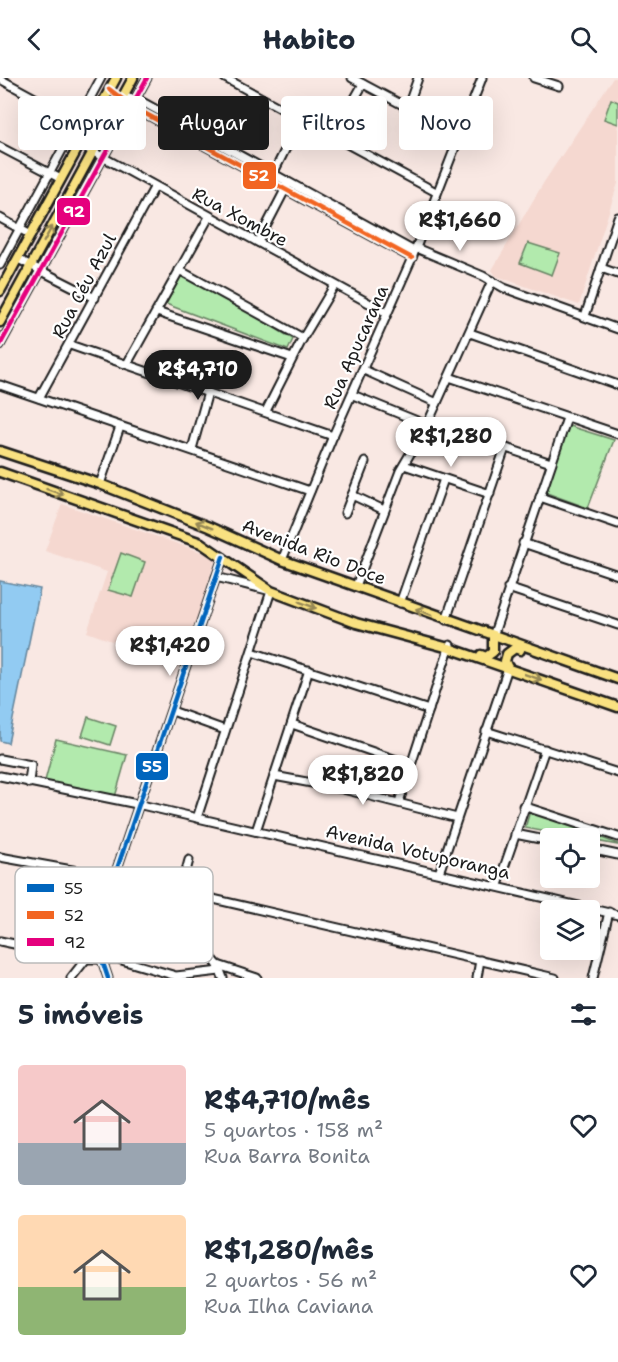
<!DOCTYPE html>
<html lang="pt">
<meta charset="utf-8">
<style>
body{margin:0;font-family:"Shantell Sans",sans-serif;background:#f2f2f3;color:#1f2937;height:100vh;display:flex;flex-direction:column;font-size:22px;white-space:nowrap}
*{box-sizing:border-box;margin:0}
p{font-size:20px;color:#747a83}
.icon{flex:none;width:33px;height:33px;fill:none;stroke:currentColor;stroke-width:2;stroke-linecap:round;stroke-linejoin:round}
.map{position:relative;height:900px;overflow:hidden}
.panel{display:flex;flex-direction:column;background:#fff;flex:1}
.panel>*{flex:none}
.banner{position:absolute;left:18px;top:18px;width:582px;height:54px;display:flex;gap:12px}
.fabs{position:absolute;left:540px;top:750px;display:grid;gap:12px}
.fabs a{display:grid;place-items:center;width:60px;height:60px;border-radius:6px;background:#fff;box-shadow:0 6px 24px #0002;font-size:30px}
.price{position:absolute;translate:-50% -51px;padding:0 14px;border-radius:21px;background:#fff;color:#222;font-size:20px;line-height:39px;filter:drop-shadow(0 2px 3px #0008)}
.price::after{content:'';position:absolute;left:50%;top:36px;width:18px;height:14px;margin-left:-9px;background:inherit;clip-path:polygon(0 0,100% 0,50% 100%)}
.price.current{background:#1c1c1c;color:#fff}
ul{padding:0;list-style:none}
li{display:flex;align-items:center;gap:18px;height:150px;padding:0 18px}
li span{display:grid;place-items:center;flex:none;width:168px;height:120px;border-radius:6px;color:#555}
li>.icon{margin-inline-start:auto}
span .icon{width:72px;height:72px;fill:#fffc;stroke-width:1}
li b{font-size:26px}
h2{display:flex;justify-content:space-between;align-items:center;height:72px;padding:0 18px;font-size:26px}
.chip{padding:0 21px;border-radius:6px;background:#fff;box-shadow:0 6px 24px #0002;font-size:21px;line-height:54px}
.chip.current{background:#1c1c1c;color:#fff}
header{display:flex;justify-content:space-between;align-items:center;height:78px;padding:0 18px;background:#fff;font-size:27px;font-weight:700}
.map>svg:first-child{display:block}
.built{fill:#f5d8d0}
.green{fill:#b2eaad;stroke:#678364;stroke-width:1.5}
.water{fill:#92cbf2;stroke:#63859c;stroke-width:1.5}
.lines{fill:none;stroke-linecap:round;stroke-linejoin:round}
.minor-casing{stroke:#1c1c1c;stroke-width:11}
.major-casing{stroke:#1c1c1c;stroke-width:13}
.minor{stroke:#fff;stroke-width:7}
.major{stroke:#f9e181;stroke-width:8}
.bus-1-casing{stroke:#fff;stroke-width:9}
.bus-2-casing{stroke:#fff;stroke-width:9}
.bus-3-casing{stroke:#fff;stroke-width:9}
.bus-1{stroke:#0065bd;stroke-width:4.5}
.bus-2{stroke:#f26522;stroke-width:4.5}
.bus-3{stroke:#e5007d;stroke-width:4.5}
.oneway{stroke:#968854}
.labels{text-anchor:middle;stroke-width:4.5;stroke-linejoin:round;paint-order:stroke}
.street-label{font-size:18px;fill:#1c1c1c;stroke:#fff}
.key{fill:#fff;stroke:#bbb;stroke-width:1.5}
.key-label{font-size:16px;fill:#1c1c1c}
.line-badge{stroke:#fff;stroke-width:2}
.badge-label{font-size:16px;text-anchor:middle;font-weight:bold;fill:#fff}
</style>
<header><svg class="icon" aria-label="back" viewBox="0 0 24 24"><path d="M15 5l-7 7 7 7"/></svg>Habito<svg class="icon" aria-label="search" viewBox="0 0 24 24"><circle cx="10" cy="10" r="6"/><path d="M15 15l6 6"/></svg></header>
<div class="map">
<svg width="618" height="900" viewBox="0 0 618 900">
<rect width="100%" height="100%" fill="#f9e8e3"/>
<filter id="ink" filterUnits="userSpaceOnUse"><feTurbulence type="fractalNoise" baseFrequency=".0167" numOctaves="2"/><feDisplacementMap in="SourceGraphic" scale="12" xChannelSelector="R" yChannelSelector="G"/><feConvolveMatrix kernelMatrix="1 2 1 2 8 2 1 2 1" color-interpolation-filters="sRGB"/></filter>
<g filter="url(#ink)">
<!-- built -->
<g class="built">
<path d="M613 0H618V105L579 227 496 198 492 192 544 104Z"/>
<path d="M62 426 216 479 183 589 87 554 107 494 45 473Z"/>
<path d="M365 669 411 684 400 721 352 711Z"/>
</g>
<!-- green -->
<g class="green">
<path d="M611 21 618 24V46L604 41Z"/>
<path d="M528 165 560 175 552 197 520 185Z"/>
<path d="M183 195 293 261 288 272 166 226Z"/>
<path d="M566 347 614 362 588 430 544 414Z"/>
<path d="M121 475 145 484 133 519 108 512Z"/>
<path d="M88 639 116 648 110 667 82 658Z"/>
<path d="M56 661 127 677 115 719 45 703Z"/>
<path d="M530 733 618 766V767L525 750Z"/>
</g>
<!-- water -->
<path class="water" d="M0 503 40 511 8 665 0 663Z"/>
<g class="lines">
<defs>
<g id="minor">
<path d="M225 0 436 114"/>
<path d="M352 0 459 57"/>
<path d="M534 0 559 8"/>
<path d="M0 1 88 49"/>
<path d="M123 19 133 29 412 180"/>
<path d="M123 19 137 21 414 173"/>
<path d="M407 31 418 0"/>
<path d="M333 59 363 6"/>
<path d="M79 66 387 235"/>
<path d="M0 69 61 101"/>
<path d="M272 98 300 42"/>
<path d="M0 140 31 157"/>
<path d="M258 164 287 108"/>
<path d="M416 170 483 198 504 210 618 251"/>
<path d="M18 181 95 220"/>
<path d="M0 187 101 0"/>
<path d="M601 190 618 196"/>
<path d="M179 192 303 260"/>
<path d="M157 234 292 280"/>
<path d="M585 238 618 139"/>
<path d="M470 255 618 307"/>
<path d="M0 267 147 0"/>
<path d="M70 267 333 358"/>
<path d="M127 286 209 139"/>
<path d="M364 292 437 325"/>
<path d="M449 299 618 356"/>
<path d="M0 307 310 413"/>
<path d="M353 317 427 347"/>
<path d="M39 320 154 110"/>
<path d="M266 333 303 260 334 208"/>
<path d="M429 344 551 385"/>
<path d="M192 371 208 314"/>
<path d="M404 387 490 416"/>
<path d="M100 406 120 349"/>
<path d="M352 417 384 432"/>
<path d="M540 419 618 446"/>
<path d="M345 435 365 384"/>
<path d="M523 465 618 497"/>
<path d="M282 482 333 358 412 180 482 0"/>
<path d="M356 508 400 393 427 347 492 203"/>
<path d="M508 510 618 547"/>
<path d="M400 525 444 401"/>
<path d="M446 542 505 370"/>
<path d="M493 558 567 340"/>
<path d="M252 574 429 632"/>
<path d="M172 633 225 652"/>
<path d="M292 646 411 687"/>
<path d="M486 653 618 695"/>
<path d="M0 681 31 687 29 705"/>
<path d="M0 698 137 726 618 837"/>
<path d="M274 698 339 710 457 740"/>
<path d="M399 724 450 567"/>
<path d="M523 728 618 759"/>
<path d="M197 740 271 513 216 499"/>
<path d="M256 753 309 592"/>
<path d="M515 756 550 763"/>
<path d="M590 771 618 777"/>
<path d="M0 779 144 805 555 900"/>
<path d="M439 795 508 590"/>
<path d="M144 805 218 887 223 900"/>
<path d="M498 807 545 671"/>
<path d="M180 815 189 782"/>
<path d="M0 863 86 881H118L176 898 220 893"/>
<path d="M218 887 257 900"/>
<path d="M71 900 86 881"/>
<path d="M108 900 98 870 102 835 223 479"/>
<path d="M477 900 480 882"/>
<path d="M593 900 609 834"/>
</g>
<g id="major">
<path d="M0 213 116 0"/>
<path d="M0 244 133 0"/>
<path d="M0 373 100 406 209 449 282 482 618 601"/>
<path d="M0 394 201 465 271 513 356 545 449 570 618 629"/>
<path d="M481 577 486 579 493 574V558"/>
<path d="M508 590 505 583 507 576 515 570 520 572"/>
</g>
</defs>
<!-- minor casing -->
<use href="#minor" class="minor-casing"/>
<!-- major casing -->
<use href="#major" class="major-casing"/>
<!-- minor -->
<use href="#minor" class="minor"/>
<!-- major -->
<use href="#major" class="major"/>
<defs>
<path id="bus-1" d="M108 900 98 870 102 835 223 479"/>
<path id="bus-2" d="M109 11 133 29 412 180"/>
<path id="bus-3" d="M0 267 147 0"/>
</defs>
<!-- bus-1 casing -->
<use href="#bus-1" class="bus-1-casing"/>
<!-- bus-2 casing -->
<use href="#bus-2" class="bus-2-casing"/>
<!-- bus-3 casing -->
<use href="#bus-3" class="bus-3-casing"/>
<!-- bus-1 -->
<use href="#bus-1" class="bus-1"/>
<!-- bus-2 -->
<use href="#bus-2" class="bus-2"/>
<!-- bus-3 -->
<use href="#bus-3" class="bus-3"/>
</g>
<!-- one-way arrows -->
<defs><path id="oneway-shaft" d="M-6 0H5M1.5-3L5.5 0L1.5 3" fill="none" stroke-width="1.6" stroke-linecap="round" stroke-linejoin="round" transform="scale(1.5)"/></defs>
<g class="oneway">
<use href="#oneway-shaft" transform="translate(48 156) rotate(-61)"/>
<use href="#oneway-shaft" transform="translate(55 414) rotate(19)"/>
<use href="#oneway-shaft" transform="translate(204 447) rotate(-158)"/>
<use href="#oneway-shaft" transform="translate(308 527) rotate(20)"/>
<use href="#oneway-shaft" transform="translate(424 534) rotate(-159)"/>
<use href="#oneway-shaft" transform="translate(533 599) rotate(19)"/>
</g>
</g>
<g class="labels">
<!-- street labels -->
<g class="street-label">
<text transform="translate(240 139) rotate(28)" y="6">Rua Xombre</text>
<text transform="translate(84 208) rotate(-62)" y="6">Rua Céu Azul</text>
<text transform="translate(356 269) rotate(-66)" y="6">Rua Apucarana</text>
<text transform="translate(314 474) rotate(21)" y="6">Avenida Rio Doce</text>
<text transform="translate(418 774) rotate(13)" y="6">Avenida Votuporanga</text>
</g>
</g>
<!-- legend -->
<rect x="15" y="789" width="198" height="96" rx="9" class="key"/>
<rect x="27" y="806" width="27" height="8" fill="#0065bd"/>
<rect x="27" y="833" width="27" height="8" fill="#f26522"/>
<rect x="27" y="860" width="27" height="8" fill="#e5007d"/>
<g class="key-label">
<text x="64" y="816">55</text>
<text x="64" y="843">52</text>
<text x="64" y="870">92</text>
</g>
<g class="line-badge">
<rect x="242" y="83" width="35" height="29" rx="6" fill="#f26522"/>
<rect x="56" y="119" width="35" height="29" rx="6" fill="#e5007d"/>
<rect x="135" y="674" width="34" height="29" rx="6" fill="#0065bd"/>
</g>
<g class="badge-label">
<text x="259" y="103">52</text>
<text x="74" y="139">92</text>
<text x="152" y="694">55</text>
</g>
</svg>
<div class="fabs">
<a><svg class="icon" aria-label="locate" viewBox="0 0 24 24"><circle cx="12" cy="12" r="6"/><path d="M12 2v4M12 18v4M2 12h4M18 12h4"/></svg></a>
<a><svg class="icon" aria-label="layers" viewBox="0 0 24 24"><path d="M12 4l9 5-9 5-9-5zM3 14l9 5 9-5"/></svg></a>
</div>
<b class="price" style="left:460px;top:174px">R$1,660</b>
<b class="price current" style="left:198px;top:323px">R$4,710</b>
<b class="price" style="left:451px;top:390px">R$1,280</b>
<b class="price" style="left:170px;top:599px">R$1,420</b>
<b class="price" style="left:363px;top:728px">R$1,820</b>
<div class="banner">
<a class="chip">Comprar</a>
<a class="chip current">Alugar</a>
<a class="chip">Filtros</a>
<a class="chip">Novo</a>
</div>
</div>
<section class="panel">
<h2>5 imóveis<svg class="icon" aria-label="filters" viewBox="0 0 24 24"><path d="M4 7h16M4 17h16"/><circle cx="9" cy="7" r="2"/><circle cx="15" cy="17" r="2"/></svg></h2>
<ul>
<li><span style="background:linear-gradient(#f6c9c9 65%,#9aa5b1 0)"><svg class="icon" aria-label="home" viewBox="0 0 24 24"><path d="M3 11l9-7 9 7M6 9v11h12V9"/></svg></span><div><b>R$4,710/mês</b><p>5 quartos · 158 m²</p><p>Rua Barra Bonita</p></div><svg class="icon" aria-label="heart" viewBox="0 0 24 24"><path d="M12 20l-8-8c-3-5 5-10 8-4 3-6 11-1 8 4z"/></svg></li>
<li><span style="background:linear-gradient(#ffd9b3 60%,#8fb573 0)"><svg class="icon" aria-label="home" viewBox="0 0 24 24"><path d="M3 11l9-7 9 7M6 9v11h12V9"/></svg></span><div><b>R$1,280/mês</b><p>2 quartos · 56 m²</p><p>Rua Ilha Caviana</p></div><svg class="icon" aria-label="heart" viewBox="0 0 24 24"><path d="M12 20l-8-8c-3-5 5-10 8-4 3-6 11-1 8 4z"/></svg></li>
</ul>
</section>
